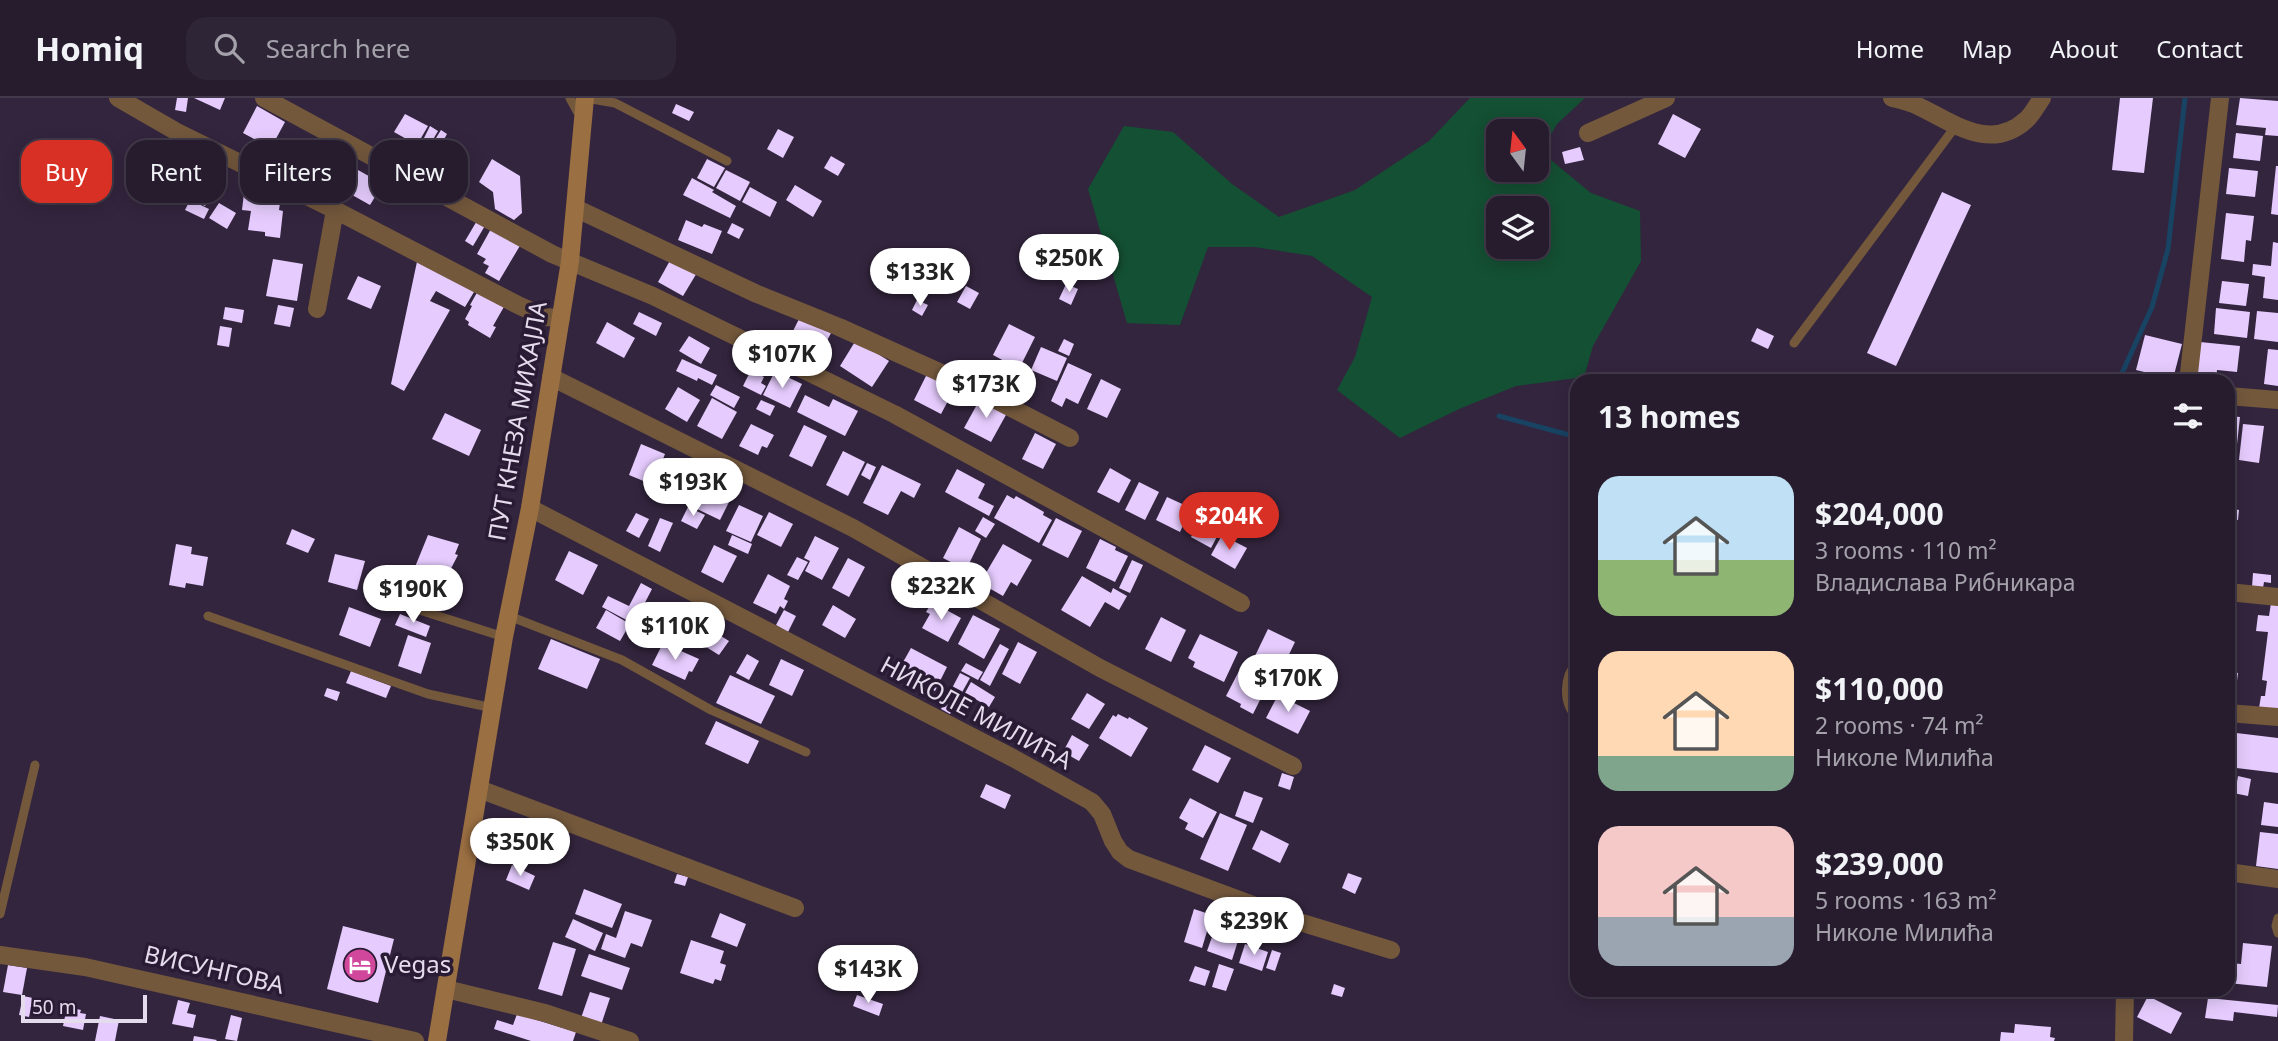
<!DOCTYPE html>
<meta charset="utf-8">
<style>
body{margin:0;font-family:"Noto Sans",sans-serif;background:#2e2536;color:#f1f3f6;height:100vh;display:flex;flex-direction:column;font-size:26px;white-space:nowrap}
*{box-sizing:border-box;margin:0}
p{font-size:23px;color:#a4a1aa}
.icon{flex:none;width:38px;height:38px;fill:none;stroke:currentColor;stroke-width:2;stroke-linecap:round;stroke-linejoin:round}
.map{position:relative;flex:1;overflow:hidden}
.sheet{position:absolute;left:1570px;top:276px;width:665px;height:623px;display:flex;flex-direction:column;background:#261c2e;border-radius:21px;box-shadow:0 4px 18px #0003,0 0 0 2px #423a4a}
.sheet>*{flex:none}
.banner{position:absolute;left:21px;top:42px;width:665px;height:63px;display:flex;gap:14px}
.needle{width:46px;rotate:345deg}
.buttons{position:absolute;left:1486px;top:21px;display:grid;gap:14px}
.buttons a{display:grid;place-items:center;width:63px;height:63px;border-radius:14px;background:#261c2e;box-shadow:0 4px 18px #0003,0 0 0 2px #423a4a;font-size:35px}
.scale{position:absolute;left:21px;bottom:18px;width:126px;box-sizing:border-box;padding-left:7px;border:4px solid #e4dbec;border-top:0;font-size:19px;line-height:24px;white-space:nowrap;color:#e4dbec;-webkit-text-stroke:5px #291b34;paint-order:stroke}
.price{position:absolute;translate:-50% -60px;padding:0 16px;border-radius:24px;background:#fff;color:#222;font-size:23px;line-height:46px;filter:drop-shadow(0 2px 4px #0008)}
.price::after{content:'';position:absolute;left:50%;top:42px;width:21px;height:16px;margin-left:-10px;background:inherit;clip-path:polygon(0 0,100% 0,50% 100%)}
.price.active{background:#d93025;color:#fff}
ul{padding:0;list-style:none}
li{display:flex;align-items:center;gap:21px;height:175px;padding:0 28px}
li span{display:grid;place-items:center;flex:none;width:196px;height:140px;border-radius:21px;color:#555}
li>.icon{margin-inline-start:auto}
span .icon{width:84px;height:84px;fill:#fffc;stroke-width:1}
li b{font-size:30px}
h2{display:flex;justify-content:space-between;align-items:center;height:84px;padding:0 28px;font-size:30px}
.pill{padding:0 24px;border-radius:21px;background:#261c2e;box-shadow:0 4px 18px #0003,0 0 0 2px #423a4a;font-size:24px;line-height:63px}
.pill.active{background:#d93025;color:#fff}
header{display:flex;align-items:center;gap:42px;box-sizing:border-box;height:98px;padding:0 35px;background:#261c2e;border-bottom:2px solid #423a4a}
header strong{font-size:33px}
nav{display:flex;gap:38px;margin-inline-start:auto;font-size:24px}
.search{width:490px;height:63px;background:#2e2536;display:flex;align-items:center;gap:18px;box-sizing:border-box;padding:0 24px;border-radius:21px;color:#a4a1aa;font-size:26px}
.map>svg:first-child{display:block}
.green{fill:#145033;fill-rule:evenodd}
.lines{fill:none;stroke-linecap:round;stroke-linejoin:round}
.stream{stroke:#184363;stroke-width:5}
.building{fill:#e6ccfe}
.lane{stroke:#73583c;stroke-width:9}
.street{stroke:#73583c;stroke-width:18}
.secondary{stroke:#9a6f42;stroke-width:18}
.labels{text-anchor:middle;stroke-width:7;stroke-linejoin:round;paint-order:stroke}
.street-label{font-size:24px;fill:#e4dbec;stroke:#291b34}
.poi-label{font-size:24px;fill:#e4dbec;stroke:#291b34;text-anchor:start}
</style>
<header>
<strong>Homiq</strong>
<div class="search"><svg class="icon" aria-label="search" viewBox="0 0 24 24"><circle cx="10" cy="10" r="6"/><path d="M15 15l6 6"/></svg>Search here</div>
<nav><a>Home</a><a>Map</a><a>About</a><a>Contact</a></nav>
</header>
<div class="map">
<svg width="2278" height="943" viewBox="0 0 2278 943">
<rect width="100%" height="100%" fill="#33253e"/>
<!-- green -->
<path class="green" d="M1470 0H1585L1557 26 1541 54 1591 95 1640 113 1641 163 1593 248 1584 279 1516 288 1459 311 1400 340 1337 292 1355 259 1372 199 1312 158 1255 149H1208L1180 227 1127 225 1088 91 1124 28 1173 34 1232 86 1279 119 1355 92 1429 43ZM1498 33H1536V72H1498ZM1498 110H1536V149H1498Z"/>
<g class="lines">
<!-- stream -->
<g class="stream">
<path d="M2118 284 2152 209 2168 151 2185 0"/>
<path d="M1499 318 1577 339"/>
</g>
</g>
<!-- building -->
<g class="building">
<path d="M177 0H188L186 14 175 12Z"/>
<path d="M194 0H225L220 12Z"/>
<path d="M2120 0H2153L2144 75 2112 72Z"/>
<path d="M2240 0 2278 3V38L2265 37 2266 30 2236 27Z"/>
<path d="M676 6 694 14 689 23 672 15Z"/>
<path d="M257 8 285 24 271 50 243 35Z"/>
<path d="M405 16 428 28 417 47 394 34Z"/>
<path d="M1673 16 1701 31 1685 60 1658 46Z"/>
<path d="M430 28 438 33 428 50 421 46Z"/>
<path d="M778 31 794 39 783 60 767 51Z"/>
<path d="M441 32 447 36 438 52 431 48Z"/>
<path d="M2236 35 2263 38 2260 63 2233 60Z"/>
<path d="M324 39 353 55 336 87 307 71Z"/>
<path d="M1580 49 1584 62 1565 66 1562 54Z"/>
<path d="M831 58 845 66 838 78 824 70Z"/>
<path d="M492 61 520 78 522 115 514 122 495 111 493 94 479 84Z"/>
<path d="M707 61 725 70 714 89 697 80Z"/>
<path d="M183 67 191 72 194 67 201 71 200 73 205 76 206 74 212 77 210 81 221 87 212 102 209 101 205 108 171 91Z"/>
<path d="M2276 68H2278V117L2271 116Z"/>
<path d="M2229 70 2258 73 2255 99 2226 96Z"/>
<path d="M358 72 383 86 370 107 345 93Z"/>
<path d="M726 72 750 84 740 103 716 90Z"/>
<path d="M692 80 714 92 712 94 736 108 730 120 683 97Z"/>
<path d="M795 87 822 103 813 119 786 102Z"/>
<path d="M750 89 777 104 770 119 742 104Z"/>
<path d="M1942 94 1971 107 1896 268 1867 255Z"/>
<path d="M244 95 258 97V103L280 105 279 112 283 113 280 140 265 138V134L248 132 251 113 242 112Z"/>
<path d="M190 102 209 111 204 121 185 112Z"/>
<path d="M219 105 236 115 227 131 209 120Z"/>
<path d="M2226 115 2254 118 2251 143 2246 142 2244 164 2221 161Z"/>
<path d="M478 121 486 126 473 148 465 143Z"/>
<path d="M686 122 702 129 704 126 722 133 712 156 678 142Z"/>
<path d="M732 125 744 131 739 141 727 135Z"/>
<path d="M492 129 521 146 499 183 485 175 489 168 483 165 486 161 477 156Z"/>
<path d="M2273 144 2278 145V202L2263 200 2265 179 2252 177 2253 166 2271 168Z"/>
<path d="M418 159 477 189 465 209 436 193 430 203 450 212 404 293 391 286Z"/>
<path d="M672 159 698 173 683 198 658 184Z"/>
<path d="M273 161 303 166 297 203 266 198Z"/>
<path d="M924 162 939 172 933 181 918 172Z"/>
<path d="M941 171 953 179 944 193 932 185Z"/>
<path d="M358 178 381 188 371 211 347 201Z"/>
<path d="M2222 183 2249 186 2246 208 2219 205Z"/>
<path d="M1066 186 1078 191 1071 207 1059 201Z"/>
<path d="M966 188 979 195 970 211 957 204Z"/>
<path d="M479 191 505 207 493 228 496 229 490 240 468 227 469 224 465 221 472 208 470 207Z"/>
<path d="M917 202 928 207 922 218 912 212Z"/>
<path d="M278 207 294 210 290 229 274 226Z"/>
<path d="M225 209 244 212 242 225 223 221Z"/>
<path d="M2216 210 2250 214 2247 240 2214 236Z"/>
<path d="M2257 213 2278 215V244L2254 241Z"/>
<path d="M639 214 662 225 656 238 633 226Z"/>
<path d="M800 219 831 235 818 260 787 245Z"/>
<path d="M607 224 635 240 624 260 596 245Z"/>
<path d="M1009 226 1035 239 1019 271 993 257Z"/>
<path d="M220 228 232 230 229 249 217 247Z"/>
<path d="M1757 230 1774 238 1768 251 1751 243Z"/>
<path d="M2145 237 2182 246 2173 281 2136 272Z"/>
<path d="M689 238 710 250 701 266 679 253Z"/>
<path d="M1064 241 1074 246 1069 258 1058 253Z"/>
<path d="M856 242 889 263 872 289 840 268Z"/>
<path d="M2200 244 2240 248 2237 274 2217 272 2216 283 2196 280Z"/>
<path d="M1041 249 1067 260 1057 283 1031 272Z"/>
<path d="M2268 251 2278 252V288L2264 286Z"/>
<path d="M682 261 717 277 712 287 698 280 697 283 676 273Z"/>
<path d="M1068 265 1092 276 1078 306 1066 300 1062 309 1051 303Z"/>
<path d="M751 272 764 279 761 285 766 288 761 297 743 288Z"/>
<path d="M775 273 802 286 790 310 763 297Z"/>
<path d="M927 276 955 290 941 316 914 302Z"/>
<path d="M1101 281 1121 291 1107 320 1087 311Z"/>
<path d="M716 287 740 299 734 310 710 297Z"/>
<path d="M678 289 700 302 687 324 665 311Z"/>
<path d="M805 297 829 309 833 301 858 313 845 338 797 314Z"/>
<path d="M712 300 737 314 722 341 697 328Z"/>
<path d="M980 301 1007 315 991 344 964 330Z"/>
<path d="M761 302 775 308 770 318 756 311Z"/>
<path d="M445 315 481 332 469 358 432 341Z"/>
<path d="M2228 318 2240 319 2230 410 2239 412 2238 422 2228 421Z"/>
<path d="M751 326 774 337 767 350 762 348 758 357 739 348Z"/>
<path d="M2243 326 2264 328 2259 365 2239 362Z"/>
<path d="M804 327 827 338 812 369 789 358Z"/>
<path d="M1035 335 1056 346 1043 371 1022 361Z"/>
<path d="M641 346 665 356 653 387 629 377Z"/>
<path d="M843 353 865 364 848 398 826 387Z"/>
<path d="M867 365 876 369 870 382 861 377Z"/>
<path d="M882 367 921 386 914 400 901 393 888 417 863 405Z"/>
<path d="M1110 370 1131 382 1119 405 1097 394Z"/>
<path d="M957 371 985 386 978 400 994 408 989 418 945 394Z"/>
<path d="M673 372 689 380 680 401 664 394Z"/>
<path d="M1139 384 1159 394 1145 422 1125 412Z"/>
<path d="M707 386 732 398 720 422 695 410Z"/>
<path d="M1007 397 1014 401 1016 398 1044 414 1043 417 1052 422 1039 445 994 420Z"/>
<path d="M1167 399 1191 410 1180 434 1156 422Z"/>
<path d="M739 407 763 418 751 444 726 433Z"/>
<path d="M688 409 705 417 697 431 681 423Z"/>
<path d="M769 414 793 426 781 449 757 437Z"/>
<path d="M636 415 649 421 639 440 626 433Z"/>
<path d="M983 419 995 426 986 440 975 433Z"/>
<path d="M660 420 673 425 660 454 648 448Z"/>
<path d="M1056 420 1082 433 1068 460 1042 447Z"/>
<path d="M1201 421 1221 431 1211 450 1191 439Z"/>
<path d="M959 429 981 441 966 472 943 460Z"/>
<path d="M292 431 315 441 308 455 286 446Z"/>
<path d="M428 437 459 446 455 456 458 457 444 484 435 481 436 478 415 469Z"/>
<path d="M732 437 752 446 748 456 728 447Z"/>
<path d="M1222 437 1247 450 1235 471 1211 457Z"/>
<path d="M815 438 839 450 822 482 805 473 810 463 804 460Z"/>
<path d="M1100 441 1116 449 1115 452 1128 458 1115 484 1086 470Z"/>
<path d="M176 446 192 449 191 456 208 459 203 488 186 485 185 490 169 487Z"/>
<path d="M1003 446 1032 462 1017 488 1011 484 1003 498 980 485Z"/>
<path d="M714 447 737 458 723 485 701 474Z"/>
<path d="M569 453 598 467 583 497 555 482Z"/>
<path d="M335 456 365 463 357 492 328 484Z"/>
<path d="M797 459 808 464 798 482 787 477Z"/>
<path d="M848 460 865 469 849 499 832 490Z"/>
<path d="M1132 462 1143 467 1130 495 1119 490Z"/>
<path d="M2253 475 2271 477V485L2264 484 2263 490 2252 489Z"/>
<path d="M768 476 790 488 784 501 788 503 784 511 780 508 776 516 753 505Z"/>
<path d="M1082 478 1111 495 1113 490 1127 498 1119 512 1105 504 1090 529 1061 512Z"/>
<path d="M641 485 652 491 634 526 602 509 608 498 629 508Z"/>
<path d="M932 504 961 520 948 544 922 530 930 516 926 514Z"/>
<path d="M2271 505 2278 506V612L2259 610 2261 598H2265L2267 583 2262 582 2268 534 2256 533 2258 517 2269 518Z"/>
<path d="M833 507 856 521 845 540 822 527Z"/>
<path d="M349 509 381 521 370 549 339 537Z"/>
<path d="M660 510 672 515 662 537 636 526 641 514 655 521Z"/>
<path d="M606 512 630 526 620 543 596 530Z"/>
<path d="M784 512 796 518 788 534 776 527Z"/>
<path d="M400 516 430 528 426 539 395 527Z"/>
<path d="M973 517 1000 531 984 561 958 546Z"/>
<path d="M1161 519 1186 532 1171 564 1145 551Z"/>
<path d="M1268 531 1295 544 1282 571 1255 558Z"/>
<path d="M713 533 729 543 719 557 703 547Z"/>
<path d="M1200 536 1238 554 1224 584 1193 569 1195 564 1188 560Z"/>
<path d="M408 537 431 545 421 576 398 568Z"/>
<path d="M551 541 600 561 587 591 538 571Z"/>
<path d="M1018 544 1037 554 1020 586 1002 576Z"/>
<path d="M663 545 699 561 692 574 689 573 685 582 652 567Z"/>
<path d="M1000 546 1009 551 990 588 980 582Z"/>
<path d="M911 550 947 569 935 593 898 573Z"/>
<path d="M747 556 759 563 749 582 736 575Z"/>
<path d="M781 561 804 572 792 598 769 587Z"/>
<path d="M966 565 983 574 978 582 961 573Z"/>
<path d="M1265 569 1280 576 1273 589 1259 582Z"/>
<path d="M351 573 391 588 386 600 346 585Z"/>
<path d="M1239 573 1267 588 1253 616 1240 609 1241 606 1226 598Z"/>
<path d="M2228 573 2238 575 2234 606H2228Z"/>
<path d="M960 575 970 580 950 616 941 611Z"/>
<path d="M730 577 775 598 761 626 716 605Z"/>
<path d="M1299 583 1307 587 1302 597 1294 593Z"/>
<path d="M971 584 995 599 989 609 965 595Z"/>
<path d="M327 590 340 594 337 603 324 598Z"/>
<path d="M1087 595 1105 606 1089 631 1071 621Z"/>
<path d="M1278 597 1310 613 1298 636 1266 620Z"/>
<path d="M1118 616 1128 621 1129 619 1148 630 1131 659 1099 640 1113 617 1116 619Z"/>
<path d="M716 623 759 643 748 666 705 646Z"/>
<path d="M2228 634 2278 640V675L2228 669Z"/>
<path d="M1072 637 1089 647 1079 663 1063 654Z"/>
<path d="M1205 647 1231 660 1218 685 1192 672Z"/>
<path d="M1282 675 1294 679 1290 692 1278 688Z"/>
<path d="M2238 678 2251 681 2248 698 2228 694V683L2237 684Z"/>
<path d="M986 686 1011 697 1005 711 980 699Z"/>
<path d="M1244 693 1263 700 1253 725 1235 718Z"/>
<path d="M1190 700 1217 714 1203 740 1185 731 1188 725 1179 720Z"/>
<path d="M2264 704 2278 706V729L2261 727Z"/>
<path d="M1220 715 1247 727 1228 773 1200 761Z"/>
<path d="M1261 732 1289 746 1280 765 1252 751Z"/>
<path d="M2260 734 2278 736V771L2256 768Z"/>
<path d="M512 767 535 778 529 792 506 782Z"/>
<path d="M1348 775 1362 780 1355 796 1342 790Z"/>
<path d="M677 776 688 779 685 788 674 785Z"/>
<path d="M584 791 622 806 612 830 575 816Z"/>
<path d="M1194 811 1212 817 1202 850 1184 844Z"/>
<path d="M625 813 652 822 642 849 631 845 625 860 601 851 606 836 616 840Z"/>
<path d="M720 815 746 826 737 849 711 839Z"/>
<path d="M573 821 603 835 595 853 565 839Z"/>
<path d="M1218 822 1242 830 1232 862 1207 853Z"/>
<path d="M343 828 394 841 378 905 327 891Z"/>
<path d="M691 842 724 853 720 865 726 867 721 883 715 881 713 886 680 875Z"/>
<path d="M553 844 576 851 562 898 538 891Z"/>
<path d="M2243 845 2272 848 2267 889 2228 885 2231 865 2241 866Z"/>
<path d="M1245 846 1268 854 1262 873 1239 865Z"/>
<path d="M1272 852 1281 855 1275 873 1266 870Z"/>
<path d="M589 856 630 870 622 892 581 878Z"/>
<path d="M1219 866 1234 871 1226 893 1212 889Z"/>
<path d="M8 867 27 870 22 897 3 894Z"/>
<path d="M1195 868 1210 873 1205 888 1189 883Z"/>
<path d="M1334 886 1345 890 1342 899 1331 896Z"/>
<path d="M590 894 610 900 601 927 581 920Z"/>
<path d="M857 897 883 906 879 918 853 908Z"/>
<path d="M23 898 33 900 29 919 19 917Z"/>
<path d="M2148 898 2182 915 2171 936 2137 919Z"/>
<path d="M2208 900 2278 907 2277 919 2234 914 2233 923 2205 920Z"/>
<path d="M178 902 190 905 187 915 196 917 193 930 172 926Z"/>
<path d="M67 909 81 912 80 915 86 916 83 932 63 928Z"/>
<path d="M517 916 576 934 573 943H531L494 931 497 922 513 927Z"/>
<path d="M231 917 242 920 237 943 225 941Z"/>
<path d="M100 918 119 922 115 943H95Z"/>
<path d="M2015 926 2051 929 2050 939 2055 940 2054 943H2000L2001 934 2014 935Z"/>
<path d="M194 938 217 942 216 943H193Z"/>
</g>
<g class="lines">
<!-- lane -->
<g class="lane">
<path d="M570 0 577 13 583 14"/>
<path d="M586 0 615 5 727 63"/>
<path d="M1794 245 1955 29"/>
<path d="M385 501 504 539"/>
<path d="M208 518 428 596 493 610"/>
<path d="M509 518 622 562 711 612 806 654"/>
<path d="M1577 564C1564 578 1562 605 1577 619"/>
<path d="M0 816 35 667"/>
<path d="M2278 820 2276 828 2278 835"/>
</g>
<!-- street -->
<g class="street">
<path d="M118 0 177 34 335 112 520 208 545 219 561 220"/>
<path d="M264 0 552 156 653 198 894 316 1241 505"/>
<path d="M1892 0C1901 2 1910 4 1918 8 1952 24 1990 55 2026 22 2032 17 2037 7 2042 0"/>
<path d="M1588 35 1666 0"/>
<path d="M575 110 757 196 839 229 959 283 1070 340"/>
<path d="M317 211 335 112"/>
<path d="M551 279 853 430 1100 570 1293 668"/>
<path d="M2188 284 2220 0"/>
<path d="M2228 298 2278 302"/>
<path d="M530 410 1013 660 1092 704 1102 716 1113 743 1120 754 1129 761 1293 822 1391 852"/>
<path d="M2228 494 2278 499"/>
<path d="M2228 615 2278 619"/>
<path d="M479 691 795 810"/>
<path d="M2228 774 2278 781"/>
<path d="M0 857 85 869 415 943"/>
<path d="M446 891 545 915 630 943"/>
<path d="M2124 943 2125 892"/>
</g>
<!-- secondary -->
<path class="secondary" d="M437 943 504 539 530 410 570 163 585 0"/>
</g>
<!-- icons -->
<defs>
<symbol id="hotel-disc" viewBox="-11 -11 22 22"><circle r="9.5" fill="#d1479c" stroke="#291b34"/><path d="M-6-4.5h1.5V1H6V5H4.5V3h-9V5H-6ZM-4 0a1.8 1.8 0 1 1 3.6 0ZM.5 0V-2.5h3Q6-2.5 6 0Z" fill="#fff"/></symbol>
</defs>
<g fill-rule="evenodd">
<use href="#hotel-disc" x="341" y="848" width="38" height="38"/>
</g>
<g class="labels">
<!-- street labels -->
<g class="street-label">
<text transform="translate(518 323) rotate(-80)" y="8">ПУТ КНЕЗА МИХАЈЛА</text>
<text transform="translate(976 615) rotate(28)" y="8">НИКОЛЕ МИЛИЋА</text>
<text transform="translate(214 872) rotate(13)" y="8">ВИСУНГОВА</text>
</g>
<!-- poi labels -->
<g class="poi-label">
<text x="384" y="875">Vegas</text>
</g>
</g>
</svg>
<div class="buttons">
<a><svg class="needle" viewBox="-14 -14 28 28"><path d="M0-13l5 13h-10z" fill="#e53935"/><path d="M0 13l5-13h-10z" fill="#a4a1aa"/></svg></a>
<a><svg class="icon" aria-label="layers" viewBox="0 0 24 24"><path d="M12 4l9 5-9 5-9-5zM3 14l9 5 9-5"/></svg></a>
</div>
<div class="scale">50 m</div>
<b class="price" style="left:1069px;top:196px">$250K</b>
<b class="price" style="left:920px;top:210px">$133K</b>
<b class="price" style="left:782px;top:292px">$107K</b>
<b class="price" style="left:986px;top:322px">$173K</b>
<b class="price" style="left:693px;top:420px">$193K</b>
<b class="price active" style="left:1229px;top:454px">$204K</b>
<b class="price" style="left:941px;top:524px">$232K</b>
<b class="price" style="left:413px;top:527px">$190K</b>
<b class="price" style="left:675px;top:564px">$110K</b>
<b class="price" style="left:1288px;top:616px">$170K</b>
<b class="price" style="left:520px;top:780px">$350K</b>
<b class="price" style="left:1254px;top:859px">$239K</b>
<b class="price" style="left:868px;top:907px">$143K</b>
<div class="banner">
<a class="pill active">Buy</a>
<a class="pill">Rent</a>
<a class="pill">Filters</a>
<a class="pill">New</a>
</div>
<section class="sheet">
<h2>13 homes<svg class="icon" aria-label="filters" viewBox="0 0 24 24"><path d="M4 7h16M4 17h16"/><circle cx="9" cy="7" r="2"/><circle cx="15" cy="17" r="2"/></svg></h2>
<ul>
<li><span style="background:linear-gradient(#bfe0f5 60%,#8fb573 0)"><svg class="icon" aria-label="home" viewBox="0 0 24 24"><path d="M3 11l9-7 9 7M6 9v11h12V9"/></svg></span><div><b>$204,000</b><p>3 rooms · 110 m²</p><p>Владислава Рибникара</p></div></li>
<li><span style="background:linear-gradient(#ffd9b3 75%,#7fa58c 0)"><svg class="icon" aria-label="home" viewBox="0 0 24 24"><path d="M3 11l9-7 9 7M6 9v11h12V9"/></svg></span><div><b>$110,000</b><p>2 rooms · 74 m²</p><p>Николе Милића</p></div></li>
<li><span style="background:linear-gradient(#f6c9c9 65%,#9aa5b1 0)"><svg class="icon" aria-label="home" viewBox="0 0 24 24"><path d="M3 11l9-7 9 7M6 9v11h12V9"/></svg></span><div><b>$239,000</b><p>5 rooms · 163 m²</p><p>Николе Милића</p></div></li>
</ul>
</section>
</div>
